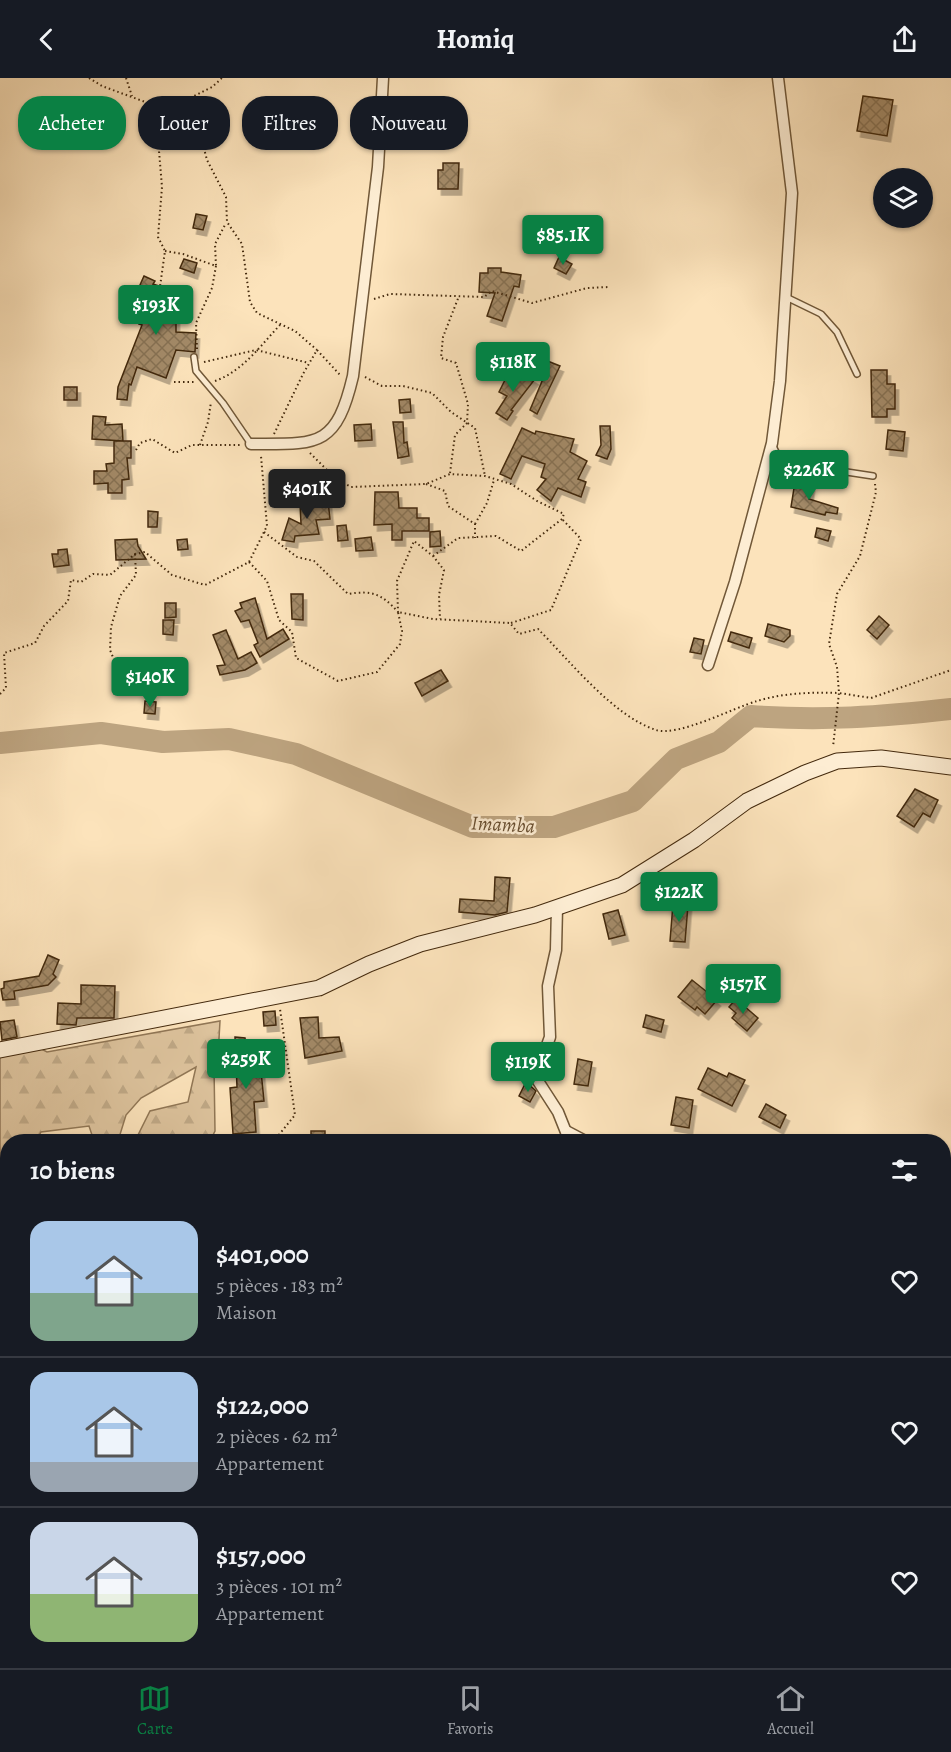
<!DOCTYPE html>
<html lang="fr">
<meta charset="utf-8">
<style>
body{margin:0;font-family:Alegreya,serif;background:#242831;color:#f1f3f6;height:100vh;display:flex;flex-direction:column;font-size:22px;white-space:nowrap}
*{box-sizing:border-box;margin:0}
p{font-size:20px;color:#9ea1a6}
.icon{flex:none;width:33px;height:33px;fill:none;stroke:currentColor;stroke-width:2;stroke-linecap:round;stroke-linejoin:round}
.map{position:relative;flex:1;overflow:hidden}
.details{position:absolute;left:0px;top:1056px;width:951px;height:534px;display:flex;flex-direction:column;background:#171b24;border-radius:24px 24px 0 0;box-shadow:0 2px 4px #0004}
.details>*{flex:none}
.guide{position:absolute;left:18px;top:18px;width:600px;height:54px;display:flex;gap:12px}
.tools{position:absolute;left:873px;top:90px;display:grid;gap:12px}
.tools a{display:grid;place-items:center;width:60px;height:60px;border-radius:50%;background:#171b24;box-shadow:0 2px 4px #0004;font-size:30px}
.price{position:absolute;translate:-50% -51px;padding:0 14px;border-radius:6px;background:#0b8043;color:#fff;font-size:20px;line-height:39px;filter:drop-shadow(0 2px 3px #0008)}
.price::after{content:'';position:absolute;left:50%;top:36px;width:18px;height:14px;margin-left:-9px;background:inherit;clip-path:polygon(0 0,100% 0,50% 100%)}
.price.active{background:#222;color:#fff}
ul{padding:0;list-style:none}
li{display:flex;align-items:center;gap:18px;height:150px;padding:0 30px}
li+li{border-top:2px solid #363941}
li span{display:grid;place-items:center;flex:none;width:168px;height:120px;border-radius:18px;color:#555}
li>.icon{margin-inline-start:auto}
span .icon{width:72px;height:72px;fill:#fffc;stroke-width:1}
li b{font-size:26px}
h2{display:flex;justify-content:space-between;align-items:center;height:72px;padding:0 30px;font-size:26px}
.pill{padding:0 21px;border-radius:24px;background:#171b24;box-shadow:0 2px 4px #0004;font-size:21px;line-height:54px}
.pill.active{background:#0b8043;color:#fff}
header{display:flex;justify-content:space-between;align-items:center;height:78px;padding:0 30px;background:#171b24;font-size:27px;font-weight:700}
.dock{display:flex;justify-content:space-around;align-items:center;height:84px;border-top:2px solid #363941;background:#171b24;font-size:16px;color:#9ea1a6}
.dock a{display:grid;justify-items:center;gap:3px}
.dock .active{color:#0b8043}
.map>svg:first-child{display:block}
.forest{fill:url(#forest-firs);stroke:#907655;stroke-width:1.5}
.lines{fill:none;stroke-linecap:round;stroke-linejoin:round}
.river{stroke:#bda480;stroke-width:22}
.building{fill:url(#building-cross-hatch);stroke:#43290d;stroke-width:1.5;filter:url(#shadow)}
.lane-casing{stroke:#715838;stroke-width:8}
.street-casing{stroke:#715838;stroke-width:13}
.secondary-casing{stroke:#43290d;stroke-width:17}
.path{stroke:#43290d;stroke-width:2;stroke-dasharray:1.5 3;stroke-linecap:butt}
.lane{stroke:#fdedd3;stroke-width:5}
.street{stroke:#fdedd3;stroke-width:10}
.secondary{stroke:#fdedd3;stroke-width:15}
.labels{text-anchor:middle;stroke-width:5;stroke-linejoin:round;paint-order:stroke}
.water-label{font-size:20px;font-style:italic;fill:#684e30;stroke:#fdedd3}
</style>
<header><svg class="icon" aria-label="back" viewBox="0 0 24 24"><path d="M15 5l-7 7 7 7"/></svg>Homiq<svg class="icon" aria-label="share" viewBox="0 0 24 24"><path d="M12 15V3M7 8l5-5 5 5M5 13v7h14v-7"/></svg></header>
<div class="map">
<svg width="951" height="1590" viewBox="0 0 951 1590">
<defs>
<pattern id="forest-firs" width="22" height="20" patternUnits="userSpaceOnUse" patternTransform="scale(1.5)"><rect width="22" height="20" fill="#ddc39d"/><path d="M5 1l3.5 6h-7zM16 11l3.5 6h-7z" fill="#bfa886"/></pattern>
<pattern id="building-cross-hatch" width="8" height="8" patternUnits="userSpaceOnUse" patternTransform="scale(1.5)"><rect width="8" height="8" fill="#a38a67"/><path d="M0 0l8 8M0 8l8-8" fill="none" stroke="#867153"/></pattern>
<filter id="shadow"><feDropShadow dx="3.5" dy="6" stdDeviation="0" flood-color="#0004"/></filter>
</defs>
<rect width="100%" height="100%" fill="#fce3bb"/>
<filter id="stains"><feTurbulence type="fractalNoise" baseFrequency=".00333" numOctaves="4"/><feColorMatrix values="0 0 0 0 .2 0 0 0 0 .09 0 0 0 0 .02 0 0 0 .5 -.17"/></filter>
<radialGradient id="worn" r=".72"><stop offset=".6" stop-color="#630" stop-opacity="0"/><stop offset="1" stop-color="#630" stop-opacity=".3"/></radialGradient>
<!-- forest -->
<g class="forest">
<path d="M220 943 218 978 214 989 215 1053 210 1063H135L150 1033 188 1024 196 989 141 1020 126 1037 118 1063H94L89 1048 41 1054 36 1063 8 1064 7 1277 0 1275V971L30 965 47 974Z"/>
<path d="M0 1301 8 1302 7 1337 0 1343Z"/>
<path d="M549 1583 581 1590H237V1582Z"/>
</g>
<g class="lines">
<!-- river -->
<path class="river" d="M0 665 101 655 163 664 229 661 296 676 473 749H554L633 723 676 681 719 664 751 638C821 643 881 639 951 631"/>
</g>
<!-- building -->
<g class="building">
<path d="M863 18 893 22 887 58 857 53Z"/>
<path d="M443 85H459L458 111H438V92H443Z"/>
<path d="M196 136 207 138 203 152 193 150Z"/>
<path d="M559 179 572 186 566 196 554 190Z"/>
<path d="M184 181 197 185 194 195 180 190Z"/>
<path d="M488 190H501V194L521 197 519 209 514 208 502 243 487 238 495 215 479 214 480 195H488Z"/>
<path d="M144 198 155 203 153 206 179 215 170 238H176V254L196 255 195 274 176 272 166 300 137 289 131 307 129 306 127 322 117 321 118 309 142 247 139 246 150 223 136 216Z"/>
<path d="M540 280 560 288 537 336 530 332 545 296 535 291Z"/>
<path d="M871 292H887V306H895V331H887V339H872Z"/>
<path d="M525 295 535 301 511 332 513 333 507 342 496 335 507 318 499 314 508 296 521 302Z"/>
<rect x="64" y="309" width="13" height="13"/>
<path d="M410 321 411 334 400 335 399 322Z"/>
<path d="M93 338 106 339 105 347 122 346 123 363H131V380H127L129 401 122 402V415H108V405L94 406V393H107L106 386 114 385V363H123L92 361Z"/>
<path d="M393 344H403L404 365 407 364 409 378 398 380Z"/>
<path d="M371 346 372 362 355 363 354 347Z"/>
<path d="M600 348H610L611 371 607 381 596 377 601 367Z"/>
<path d="M522 350 535 356 536 353 574 361 570 374 587 383 578 401 586 404 581 419 558 410 551 423 537 412 546 401 541 399 545 386 522 378 511 401 500 396Z"/>
<path d="M888 352 905 354 903 373 886 371Z"/>
<path d="M795 404 811 407 809 421 838 430 837 436 826 434 825 437 791 429Z"/>
<path d="M375 414H398L399 430H417V440H429V453H402V462H392V446L374 447Z"/>
<path d="M328 423 330 441 316 442 319 456 295 458 294 464 282 462 289 440 301 446 300 425Z"/>
<path d="M148 433 158 434 157 449H148Z"/>
<path d="M346 447 348 462 338 463 337 448Z"/>
<path d="M817 450 831 453 828 463 815 459Z"/>
<path d="M440 453 441 468 430 469V454Z"/>
<path d="M371 459 373 472 356 473 355 461Z"/>
<path d="M137 461 138 468 146 481 116 482 115 462Z"/>
<path d="M187 461 188 471 178 472 177 462Z"/>
<path d="M67 471 69 487 54 489 52 476H58V472Z"/>
<path d="M291 516H303V542L292 541Z"/>
<path d="M255 520 267 561 283 551 289 561 260 579 254 567 258 565 249 542 241 544 235 533 242 530 240 525Z"/>
<path d="M165 525H176V539L165 540Z"/>
<path d="M879 538 889 547 877 561 867 552Z"/>
<path d="M163 542H174L173 557 163 556Z"/>
<path d="M768 546 790 552V558L784 564 765 558Z"/>
<path d="M226 552 238 581 251 574 257 585 245 592 220 597 217 588 225 587 213 557Z"/>
<path d="M731 554 752 560 749 570 728 563Z"/>
<path d="M694 560 704 562 701 576 690 574Z"/>
<path d="M441 592 448 603 422 618 415 605Z"/>
<path d="M145 623 156 624 155 636 144 635Z"/>
<path d="M915 711 938 722 930 739 923 735 914 749 897 738Z"/>
<path d="M495 799 510 800 507 834 495 837 459 834 460 821 494 823Z"/>
<path d="M673 826 688 827 685 864 670 863Z"/>
<path d="M618 832 625 857 609 861 603 836Z"/>
<path d="M48 877 59 882 53 896 56 899 48 907 14 913 15 921 3 922 1 911 4 910V904L39 898Z"/>
<path d="M692 902 717 922 705 936 697 929 695 932 678 919Z"/>
<path d="M81 907 115 908 114 940H77L76 947 57 946 58 925 81 926Z"/>
<path d="M736 921 758 940 747 953 732 940 736 935 729 929Z"/>
<path d="M275 933 276 947 264 948 263 934Z"/>
<path d="M646 937 664 942 661 954 643 949Z"/>
<path d="M318 939 319 960 339 959 342 973 305 980 300 940Z"/>
<path d="M14 942 17 959 2 962 0 944Z"/>
<path d="M235 959 245 960 247 975 252 976V983H260L264 1023 254 1024 256 1054 233 1056 230 1010 237 1009Z"/>
<path d="M578 981 592 984 588 1008 574 1006Z"/>
<path d="M708 990 727 999 729 995 745 1002 732 1028 698 1011Z"/>
<path d="M526 1004 536 1013 530 1024 519 1018Z"/>
<path d="M676 1019 693 1022 689 1050 671 1047Z"/>
<path d="M766 1026 786 1037 780 1050 759 1039Z"/>
<rect x="311" y="1053" width="14" height="11"/>
</g>
<g class="lines">
<defs>
<g id="lane">
<path d="M786 219 821 236 837 254 857 296"/>
<path d="M194 279 196 293 223 325 251 366"/>
<path d="M772 366 781 384 873 398"/>
<path d="M830 1590 834 1582"/>
</g>
<g id="street">
<path d="M251 366C318 366 336 370 353 298L378 89 383 0"/>
<path d="M708 587 735 504 772 365 780 303 792 115 778 0"/>
<path d="M557 829 556 872 548 908 550 959 537 995 538 1003 558 1034 570 1064"/>
<path d="M566 1053 587 1064"/>
<path d="M944 1142 951 1138"/>
<path d="M0 1164 8 1169"/>
<path d="M629 1582 655 1590"/>
<path d="M31 1590 33 1582"/>
<path d="M670 1590 674 1582"/>
</g>
<path id="secondary" d="M0 972 319 910 369 886 420 866 535 837 622 807 694 762 747 723 805 695 837 683 881 680 951 689"/>
</defs>
<!-- lane casing -->
<use href="#lane" class="lane-casing"/>
<!-- street casing -->
<use href="#street" class="street-casing"/>
<!-- secondary casing -->
<use href="#secondary" class="secondary-casing"/>
<!-- path -->
<g class="path">
<path d="M89 0 102 8 148 25 156 37 171 48 199 52 207 82 226 119 227 144 242 166 250 224 257 235 295 253 317 272"/>
<path d="M126 0 132 18"/>
<path d="M165 173 183 176 216 188 215 166 226 145"/>
<path d="M374 221 390 216 484 219 492 213 532 225 587 210 609 209"/>
<path d="M157 230 165 173 158 159 162 109 156 37 212 9 222 0"/>
<path d="M197 271 196 245 212 210 216 188"/>
<path d="M204 284 256 272 309 285"/>
<path d="M365 299 382 308H403L432 315 451 334 475 350 485 398"/>
<path d="M215 303C243 293 260 268 280 247"/>
<path d="M174 304H194"/>
<path d="M274 356 303 296 317 272 341 298"/>
<path d="M200 367 208 344 211 324"/>
<path d="M136 372 140 365 152 361 175 375 192 367H240"/>
<path d="M310 375 336 401 351 409 426 406 450 396 485 398 511 406 537 423 564 436 562 441 521 473 496 458 458 460 433 478"/>
<path d="M450 395 455 357 467 345 468 326 456 285 441 280 443 259 459 218"/>
<path d="M426 406 445 413 448 428 475 446V460"/>
<path d="M875 406 876 414 860 478 837 516 829 566 837 589 839 615 871 620 951 592"/>
<path d="M475 446 487 425 494 402"/>
<path d="M264 454 297 479 314 483 348 516C372 512 382 516 398 534L397 503 414 463 433 478 444 492 439 517 440 541"/>
<path d="M135 476 136 497 120 518 111 549 110 572 115 584 144 595 145 615"/>
<path d="M249 484 267 503 279 542 292 554 296 580 338 603 377 594 400 566 402 553 398 534 433 541 510 545 519 556 538 551C570 583 613 638 656 652 678 659 733 630 757 623 784 615 811 614 839 615L833 669"/>
<path d="M511 545 551 532 581 461 562 441"/>
<path d="M0 616 6 610 4 575 35 565 44 548 68 523 71 502 81 504 93 496 110 497 135 476 145 474 172 497 205 507 249 484 267 448 261 378"/>
<path d="M273 1064 295 1037 280 931"/>
<path d="M0 1411 8 1402"/>
<path d="M0 1568 8 1570"/>
<path d="M167 1590 168 1582"/>
<path d="M299 1590 303 1582"/>
</g>
<!-- lane -->
<use href="#lane" class="lane"/>
<!-- street -->
<use href="#street" class="street"/>
<!-- secondary -->
<use href="#secondary" class="secondary"/>
</g>
<g class="labels">
<!-- water labels -->
<g class="water-label">
<text transform="translate(503 746) rotate(3)" y="7">Imamba</text>
</g>
</g>
<rect width="100%" height="100%" filter="url(#stains)"/>
<rect width="100%" height="100%" fill="url(#worn)"/>
</svg>
<div class="tools">
<a><svg class="icon" aria-label="layers" viewBox="0 0 24 24"><path d="M12 4l9 5-9 5-9-5zM3 14l9 5 9-5"/></svg></a>
</div>
<b class="price" style="left:563px;top:188px">$85.1K</b>
<b class="price" style="left:156px;top:258px">$193K</b>
<b class="price" style="left:513px;top:315px">$118K</b>
<b class="price" style="left:809px;top:423px">$226K</b>
<b class="price active" style="left:307px;top:442px">$401K</b>
<b class="price" style="left:150px;top:630px">$140K</b>
<b class="price" style="left:679px;top:845px">$122K</b>
<b class="price" style="left:743px;top:937px">$157K</b>
<b class="price" style="left:246px;top:1012px">$259K</b>
<b class="price" style="left:528px;top:1015px">$119K</b>
<div class="guide">
<a class="pill active">Acheter</a>
<a class="pill">Louer</a>
<a class="pill">Filtres</a>
<a class="pill">Nouveau</a>
</div>
<section class="details">
<h2>10 biens<svg class="icon" aria-label="filters" viewBox="0 0 24 24"><path d="M4 7h16M4 17h16"/><circle cx="9" cy="7" r="2"/><circle cx="15" cy="17" r="2"/></svg></h2>
<ul>
<li><span style="background:linear-gradient(#a9c7e8 60%,#7fa58c 0)"><svg class="icon" aria-label="home" viewBox="0 0 24 24"><path d="M3 11l9-7 9 7M6 9v11h12V9"/></svg></span><div><b>$401,000</b><p>5 pièces · 183 m²</p><p>Maison</p></div><svg class="icon" aria-label="heart" viewBox="0 0 24 24"><path d="M12 20l-8-8c-3-5 5-10 8-4 3-6 11-1 8 4z"/></svg></li>
<li><span style="background:linear-gradient(#a9c7e8 75%,#9aa5b1 0)"><svg class="icon" aria-label="home" viewBox="0 0 24 24"><path d="M3 11l9-7 9 7M6 9v11h12V9"/></svg></span><div><b>$122,000</b><p>2 pièces · 62 m²</p><p>Appartement</p></div><svg class="icon" aria-label="heart" viewBox="0 0 24 24"><path d="M12 20l-8-8c-3-5 5-10 8-4 3-6 11-1 8 4z"/></svg></li>
<li><span style="background:linear-gradient(#c9d6e8 60%,#8fb573 0)"><svg class="icon" aria-label="home" viewBox="0 0 24 24"><path d="M3 11l9-7 9 7M6 9v11h12V9"/></svg></span><div><b>$157,000</b><p>3 pièces · 101 m²</p><p>Appartement</p></div><svg class="icon" aria-label="heart" viewBox="0 0 24 24"><path d="M12 20l-8-8c-3-5 5-10 8-4 3-6 11-1 8 4z"/></svg></li>
</ul>
</section>
</div>
<nav class="dock">
<a class="active"><svg class="icon" aria-label="map" viewBox="0 0 24 24"><path d="M3 6l6-2 6 2 6-2v14l-6 2-6-2-6 2zM9 4v14M15 6v14"/></svg>Carte</a>
<a><svg class="icon" aria-label="saved" viewBox="0 0 24 24"><path d="M7 4h10v16l-5-4-5 4z"/></svg>Favoris</a>
<a><svg class="icon" aria-label="home" viewBox="0 0 24 24"><path d="M3 11l9-7 9 7M6 9v11h12V9"/></svg>Accueil</a>
</nav>
